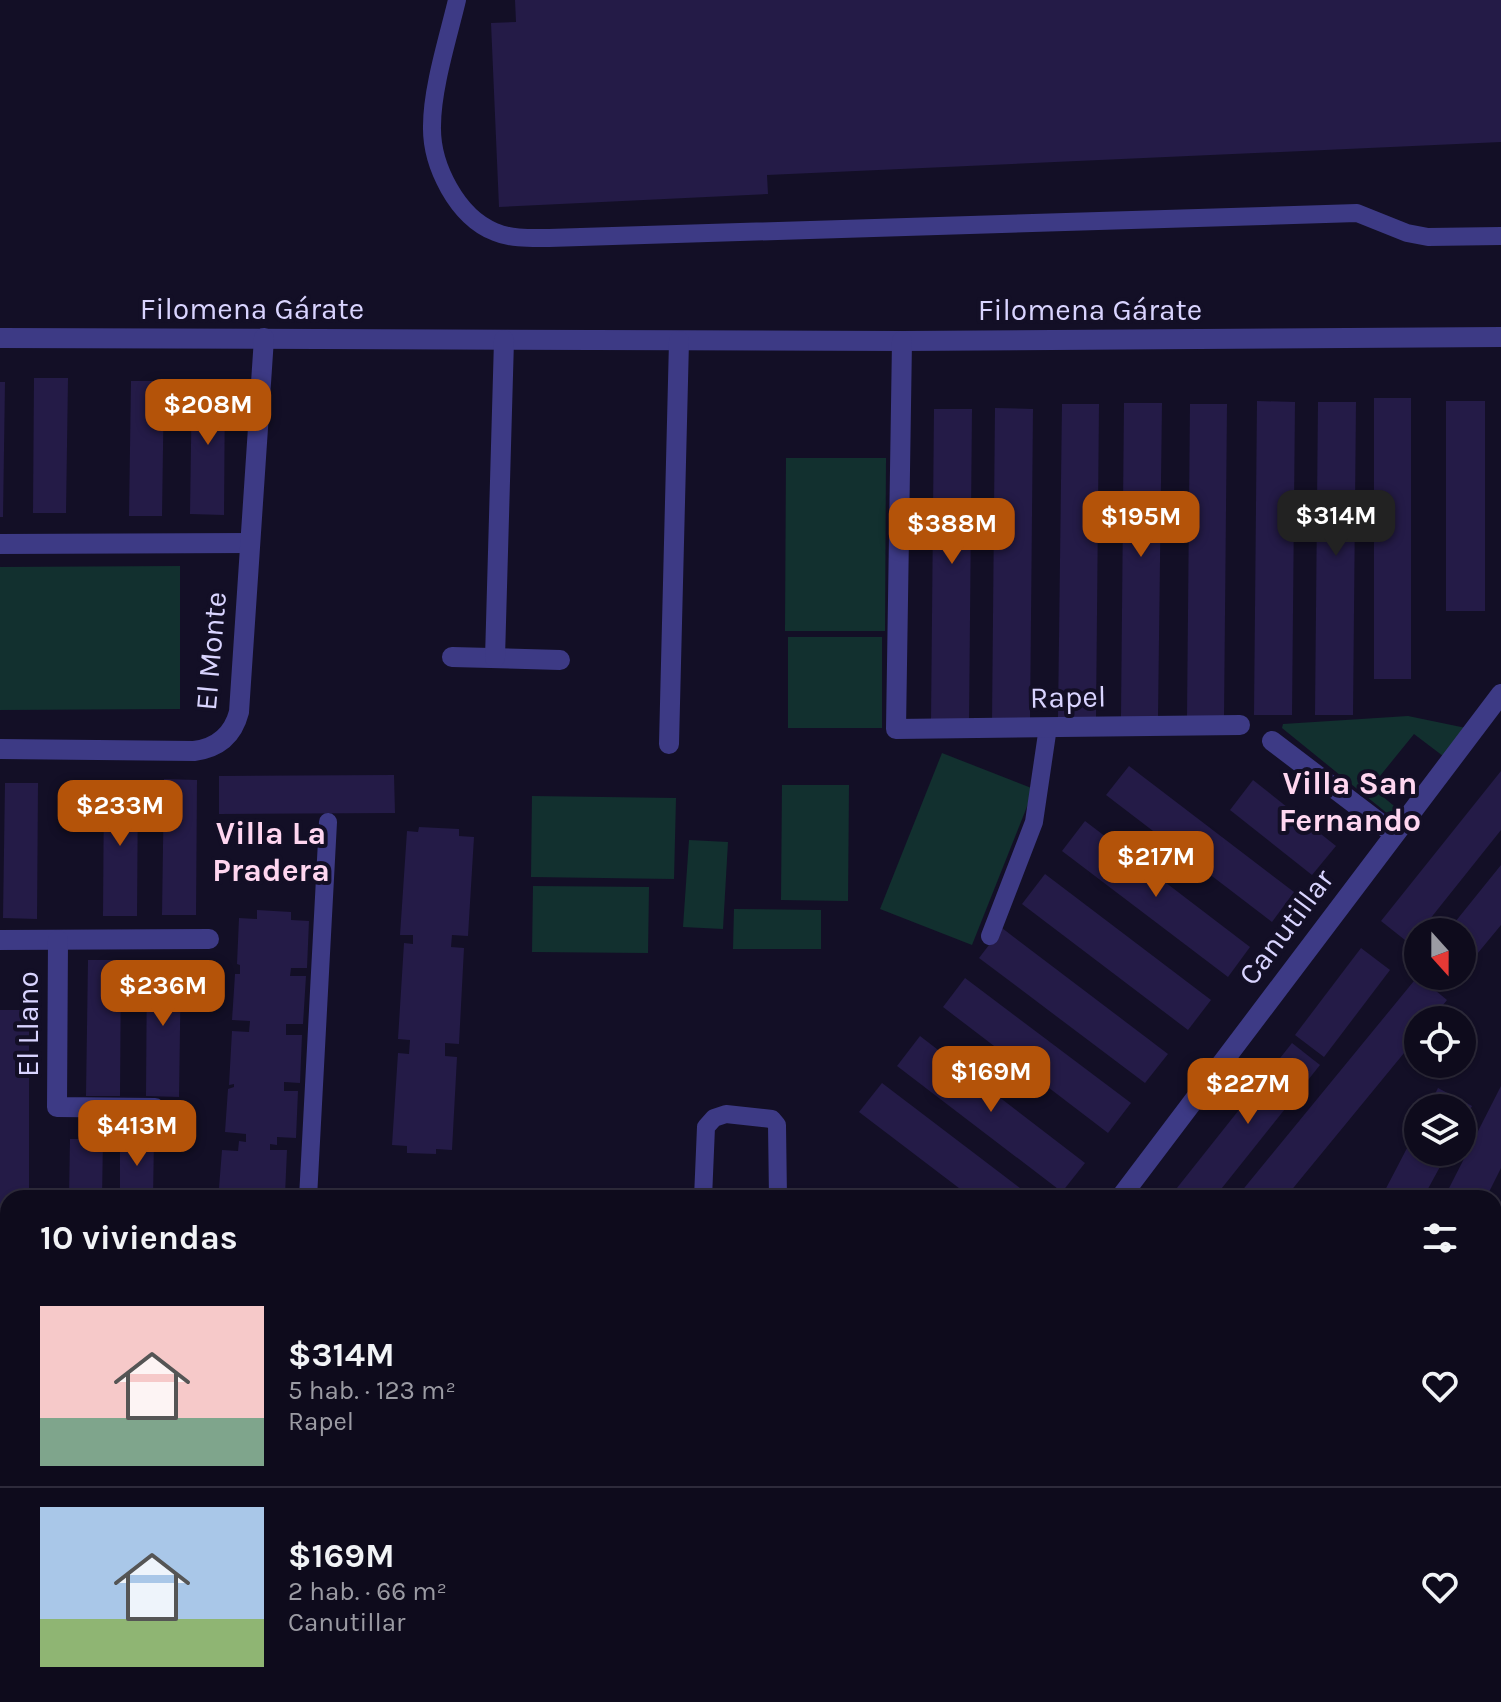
<!DOCTYPE html>
<html lang="es">
<meta charset="utf-8">
<style>
body{margin:0;font-family:Karla,sans-serif;background:#1c1929;color:#f1f3f6;height:100vh;display:flex;flex-direction:column;font-size:30px;white-space:nowrap}
*{box-sizing:border-box;margin:0}
p{font-size:26px;color:#9b9ba3}
.icon{flex:none;width:44px;height:44px;fill:none;stroke:currentColor;stroke-width:2;stroke-linecap:round;stroke-linejoin:round}
.map{position:relative;flex:1;overflow:hidden}
.side{position:absolute;left:0px;top:1190px;width:1502px;height:512px;display:flex;flex-direction:column;background:#0e0b1c;border-radius:24px 24px 0 0;box-shadow:0 2px 6px #0004,0 0 0 2px #2e2b3b}
.side>*{flex:none}
.needle{width:52px;rotate:159deg}
.buttons{position:absolute;left:1404px;top:918px;display:grid;gap:16px}
.buttons a{display:grid;place-items:center;width:72px;height:72px;border-radius:50%;background:#0e0b1c;box-shadow:0 2px 6px #0004,0 0 0 2px #2e2b3b;font-size:40px}
.price{position:absolute;translate:-50% -68px;padding:0 18px;border-radius:16px;background:#b45309;color:#fff;font-size:26px;line-height:52px;filter:drop-shadow(0 2px 4px #0008)}
.price::after{content:'';position:absolute;left:50%;top:48px;width:24px;height:18px;margin-left:-12px;background:inherit;clip-path:polygon(0 0,100% 0,50% 100%)}
.price.on{background:#222;color:#fff}
ul{padding:0;list-style:none}
li{display:flex;align-items:center;gap:24px;height:200px;padding:0 40px}
li+li{border-top:2px solid #2e2b3b}
li span{display:grid;place-items:center;flex:none;width:224px;height:160px;border-radius:0px;color:#555}
li>.icon{margin-inline-start:auto}
span .icon{width:96px;height:96px;fill:#fffc;stroke-width:1}
li b{font-size:34px}
h2{display:flex;justify-content:space-between;align-items:center;height:96px;padding:0 40px;font-size:34px}
.map>svg:first-child{display:block}
.green{fill:#12302f}
.building{fill:#241b47}
.lines{fill:none;stroke-linecap:round;stroke-linejoin:round}
.path{stroke:#2fb8b0;stroke-width:5;stroke-dasharray:4 6;stroke-linecap:butt}
.service{stroke:#3d3a85;stroke-width:18}
.minor{stroke:#3d3a85;stroke-width:20}
.tertiary{stroke:#3d3a85;stroke-width:20}
.labels{text-anchor:middle;stroke-width:8;stroke-linejoin:round;paint-order:stroke}
.street-label{font-size:30px;fill:#d9d4ff;stroke:#130f26}
.neighbourhood-label{font-size:32px;font-weight:bold;fill:#ffd6f0;stroke:#130f26}
</style>
<div class="map">
<svg width="1501" height="1702" viewBox="0 0 1501 1702">
<rect width="100%" height="100%" fill="#130f26"/>
<!-- green -->
<g class="green">
<path d="M786 458H886L885 631H785Z"/>
<path d="M180 566V709L0 710V567Z"/>
<rect x="788" y="637" width="94" height="91"/>
<path d="M1408 716 1466 728 1443 756 1414 734 1371 787 1399 810 1393 818 1282 728 1283 724Z"/>
<path d="M942 753 1034 789 972 945 880 909Z"/>
<path d="M782 785H849L848 901 781 900Z"/>
<path d="M532 796 676 798 674 879 531 877Z"/>
<path d="M689 840 728 842 723 929 683 927Z"/>
<path d="M533 886 649 887 648 953 532 952Z"/>
<path d="M734 909 821 910V949H733Z"/>
<path d="M496 1694H835L832 1702H496Z"/>
</g>
<!-- building -->
<g class="building">
<path d="M515 0H1501V142L767 175 768 194 499 207 491 23 516 22Z"/>
<path d="M34 378H68L66 513H33Z"/>
<path d="M192 379H225L224 515 190 514Z"/>
<path d="M131 381H164L162 516H129Z"/>
<path d="M0 382H5L3 517H0Z"/>
<rect x="1374" y="398" width="37" height="281"/>
<path d="M1257 401 1295 402 1292 715H1254Z"/>
<rect x="1446" y="401" width="39" height="210"/>
<path d="M1318 402H1356L1353 715H1315Z"/>
<path d="M1124 403H1162L1158 717H1121Z"/>
<path d="M1062 404H1099L1096 718H1058Z"/>
<path d="M1190 404H1227L1224 718H1187Z"/>
<path d="M995 408 1033 409 1030 722H992Z"/>
<path d="M934 409H972L969 723 931 722Z"/>
<path d="M1129 766 1294 892 1272 922 1106 795Z"/>
<path d="M1501 771V830L1410 944 1381 921Z"/>
<path d="M394 775 395 813 219 814V776Z"/>
<path d="M164 779 197 780 196 915H162Z"/>
<path d="M104 780 138 781 137 916H103Z"/>
<path d="M1253 780 1336 846 1312 875 1230 810Z"/>
<path d="M5 783H38L37 919 3 918Z"/>
<path d="M1085 821 1250 947 1228 977 1062 851Z"/>
<path d="M419 827 459 829V836L474 837 468 936 452 935 451 947 464 948 459 1044 445 1043V1056L457 1057 452 1150 436 1149V1154L407 1153V1146L392 1145 398 1053 409 1054 410 1040 398 1039 404 943 413 944V935H400L407 831 418 832Z"/>
<path d="M1501 865V925L1468 965 1462 960V932H1447Z"/>
<path d="M1045 874 1211 1000 1188 1030 1022 904Z"/>
<path d="M257 910 291 912V920L309 921 307 968H291L290 976H306L303 1024H286V1035H302L300 1083 284 1082V1091H298L296 1138 277 1137V1145L270 1144V1150H287L285 1195 224 1198 225 1188H219L222 1150 238 1151 239 1141 246 1142V1134L225 1132 228 1089 234 1087V1084L229 1085 232 1031 249 1032 250 1021 232 1020 235 974H240V965L237 964 239 918 257 919Z"/>
<path d="M1002 928 1168 1054 1145 1083 979 958Z"/>
<path d="M1361 948 1390 970 1324 1057 1295 1035Z"/>
<path d="M88 960H121L120 1096H86Z"/>
<path d="M147 961H181L179 1097 146 1096Z"/>
<path d="M1418 976 1447 1000 1431 1020H1418V1036L1285 1198H1236Z"/>
<path d="M965 978 1131 1103 1108 1133 943 1007Z"/>
<path d="M0 1010H29V1198H8V1274H0Z"/>
<path d="M920 1036 1085 1163 1062 1192 897 1066Z"/>
<path d="M1292 1043 1320 1065 1214 1198H1169Z"/>
<path d="M882 1083 1033 1198H972L859 1112Z"/>
<path d="M1501 1086V1168L1486 1198H1444Z"/>
<path d="M1438 1088 1472 1106 1462 1125V1108H1428Z"/>
<path d="M1418 1127V1152H1448L1423 1198H1381Z"/>
<path d="M70 1139H103L102 1198H69Z"/>
<path d="M120 1139H154L153 1198H120Z"/>
<path d="M16 1694H67V1697L16 1698Z"/>
<path d="M881 1694H920L937 1702H877Z"/>
<path d="M968 1694H1030L1026 1702H984Z"/>
<path d="M1092 1694H1149L1145 1702H1093L1089 1700Z"/>
<path d="M1195 1694H1241L1237 1702H1200L1202 1698Z"/>
</g>
<g class="lines">
<!-- path -->
<path class="path" d="M588 1694 606 1702"/>
<!-- service -->
<g class="service">
<path d="M457 0C448 38 432 88 432 126 431 165 457 217 495 232 511 239 532 238 549 238L1357 213 1407 233 1428 237 1501 236"/>
<path d="M990 936 1034 822 1048 727"/>
<path d="M308 1198 328 822"/>
<path d="M703 1198 706 1127 714 1118 726 1114 772 1119 777 1125 778 1198"/>
</g>
<!-- minor -->
<g class="minor">
<path d="M0 338 902 341 1501 337"/>
<path d="M902 341 896 729 1240 725"/>
<path d="M0 544 250 543"/>
<path d="M452 657 560 660"/>
<path d="M495 658 504 340"/>
<path d="M1272 741 1393 833"/>
<path d="M669 744 679 341"/>
<path d="M0 749 194 751C218 748 233 735 239 712L264 338"/>
<path d="M0 940 209 939"/>
<path d="M58 940 57 1107 155 1108"/>
<path d="M1120 1198 1501 694"/>
<path d="M1494 1569 1501 1570"/>
<path d="M282 1694V1702"/>
<path d="M479 1694V1702"/>
<path d="M1305 1694 1339 1702"/>
<path d="M93 1702V1694"/>
<path d="M848 1702 852 1694"/>
<path d="M1054 1702 1057 1694"/>
<path d="M1286 1702 1290 1694"/>
</g>
<!-- tertiary -->
<g class="tertiary">
<path d="M1494 1309 1501 1310"/>
<path d="M0 1329H8"/>
</g>
</g>
<g class="labels">
<!-- street labels -->
<g class="street-label">
<text x="252" y="319">Filomena Gárate</text>
<text x="1090" y="320">Filomena Gárate</text>
<text transform="translate(211 651) rotate(-85)" y="10">El Monte</text>
<text transform="translate(1068 697) rotate(-1)" y="10">Rapel</text>
<text transform="translate(1286 927) rotate(-53)" y="10">Canutillar</text>
<text transform="translate(28 1024) rotate(-90)" y="10">El Llano</text>
</g>
<!-- neighbourhood labels -->
<g class="neighbourhood-label">
<text x="1350" y="794">Villa San<tspan x="1350" dy="37">Fernando</tspan></text>
<text x="271" y="844">Villa La<tspan x="271" dy="37">Pradera</tspan></text>
</g>
</g>
</svg>
<div class="buttons">
<a><svg class="needle" viewBox="-14 -14 28 28"><path d="M0-13l5 13h-10z" fill="#e53935"/><path d="M0 13l5-13h-10z" fill="#9b9ba3"/></svg></a>
<a><svg class="icon" aria-label="locate" viewBox="0 0 24 24"><circle cx="12" cy="12" r="6"/><path d="M12 2v4M12 18v4M2 12h4M18 12h4"/></svg></a>
<a><svg class="icon" aria-label="layers" viewBox="0 0 24 24"><path d="M12 4l9 5-9 5-9-5zM3 14l9 5 9-5"/></svg></a>
</div>
<b class="price" style="left:208px;top:447px">$208M</b>
<b class="price on" style="left:1336px;top:558px">$314M</b>
<b class="price" style="left:1141px;top:559px">$195M</b>
<b class="price" style="left:952px;top:566px">$388M</b>
<b class="price" style="left:120px;top:848px">$233M</b>
<b class="price" style="left:1156px;top:899px">$217M</b>
<b class="price" style="left:163px;top:1028px">$236M</b>
<b class="price" style="left:991px;top:1114px">$169M</b>
<b class="price" style="left:1248px;top:1126px">$227M</b>
<b class="price" style="left:137px;top:1168px">$413M</b>
<section class="side">
<h2>10 viviendas<svg class="icon" aria-label="filters" viewBox="0 0 24 24"><path d="M4 7h16M4 17h16"/><circle cx="9" cy="7" r="2"/><circle cx="15" cy="17" r="2"/></svg></h2>
<ul>
<li><span style="background:linear-gradient(#f6c9c9 70%,#7fa58c 0)"><svg class="icon" aria-label="home" viewBox="0 0 24 24"><path d="M3 11l9-7 9 7M6 9v11h12V9"/></svg></span><div><b>$314M</b><p>5 hab. · 123 m²</p><p>Rapel</p></div><svg class="icon" aria-label="heart" viewBox="0 0 24 24"><path d="M12 20l-8-8c-3-5 5-10 8-4 3-6 11-1 8 4z"/></svg></li>
<li><span style="background:linear-gradient(#a9c7e8 70%,#8fb573 0)"><svg class="icon" aria-label="home" viewBox="0 0 24 24"><path d="M3 11l9-7 9 7M6 9v11h12V9"/></svg></span><div><b>$169M</b><p>2 hab. · 66 m²</p><p>Canutillar</p></div><svg class="icon" aria-label="heart" viewBox="0 0 24 24"><path d="M12 20l-8-8c-3-5 5-10 8-4 3-6 11-1 8 4z"/></svg></li>
</ul>
</section>
</div>
